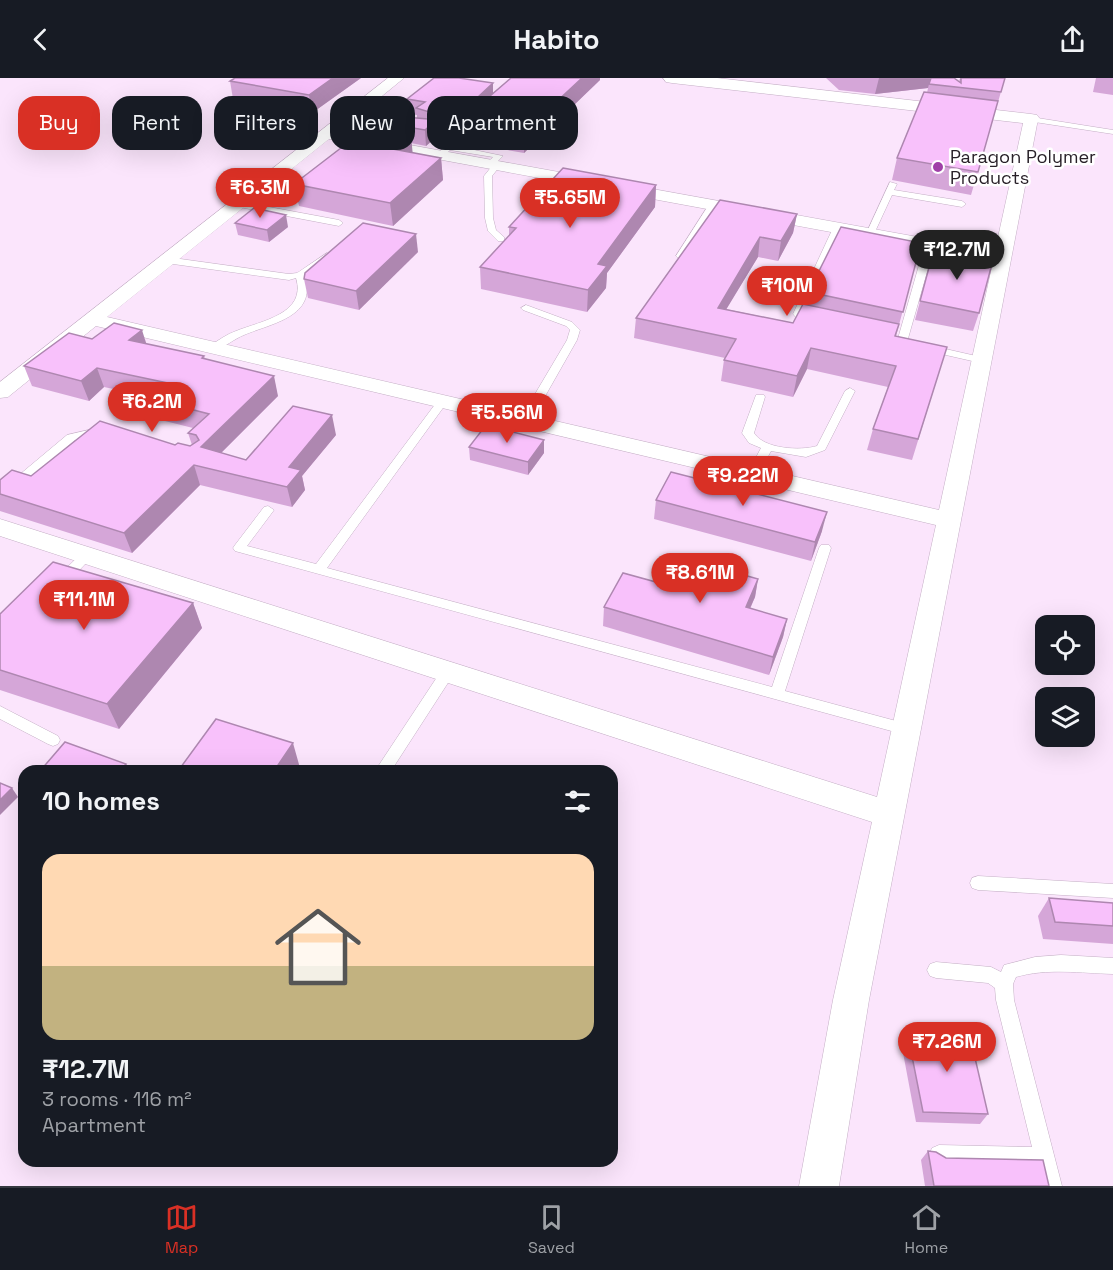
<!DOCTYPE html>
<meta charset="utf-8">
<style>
body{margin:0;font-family:"Space Grotesk",sans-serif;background:#242831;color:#f1f3f6;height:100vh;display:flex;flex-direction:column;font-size:22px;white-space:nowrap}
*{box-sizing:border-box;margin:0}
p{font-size:20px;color:#9ea1a6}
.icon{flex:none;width:33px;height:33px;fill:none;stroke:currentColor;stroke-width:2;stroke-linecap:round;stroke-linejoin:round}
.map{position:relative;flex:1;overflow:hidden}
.panel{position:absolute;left:18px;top:687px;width:600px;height:402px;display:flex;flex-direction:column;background:#171b24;border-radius:18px;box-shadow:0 6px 24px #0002}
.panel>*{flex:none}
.hud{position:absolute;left:18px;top:18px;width:600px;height:54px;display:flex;gap:12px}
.controls{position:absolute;left:1035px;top:537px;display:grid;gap:12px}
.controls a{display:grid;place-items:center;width:60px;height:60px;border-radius:12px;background:#171b24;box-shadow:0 6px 24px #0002;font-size:30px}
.price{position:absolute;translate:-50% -51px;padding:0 14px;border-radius:21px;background:#d93025;color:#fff;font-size:20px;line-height:39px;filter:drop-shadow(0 2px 3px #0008)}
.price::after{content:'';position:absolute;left:50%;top:36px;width:18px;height:14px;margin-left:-9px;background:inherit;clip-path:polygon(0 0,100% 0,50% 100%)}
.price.selected{background:#222;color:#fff}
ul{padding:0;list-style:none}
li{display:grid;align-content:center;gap:12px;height:318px;padding:0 24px}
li+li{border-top:2px solid #363941}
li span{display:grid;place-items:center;height:186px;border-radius:18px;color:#555}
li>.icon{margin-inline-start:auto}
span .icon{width:108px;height:108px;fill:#fffc;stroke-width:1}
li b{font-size:26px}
h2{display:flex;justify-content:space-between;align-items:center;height:72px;padding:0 24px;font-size:26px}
.chip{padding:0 21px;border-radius:18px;background:#171b24;box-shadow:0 6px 24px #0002;font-size:21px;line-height:54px}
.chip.selected{background:#d93025;color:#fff}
header{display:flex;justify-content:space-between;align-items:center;height:78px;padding:0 24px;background:#171b24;font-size:27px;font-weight:600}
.menu{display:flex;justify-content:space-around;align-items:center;height:84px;border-top:2px solid #363941;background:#171b24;font-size:16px;color:#9ea1a6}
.menu a{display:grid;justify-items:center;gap:3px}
.menu .selected{color:#d93025}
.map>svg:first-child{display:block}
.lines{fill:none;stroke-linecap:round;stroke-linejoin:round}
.service-casing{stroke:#c4afc5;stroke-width:1}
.minor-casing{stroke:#c4afc5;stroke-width:1}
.tertiary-casing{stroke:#c4afc5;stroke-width:1}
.service{fill:#fff;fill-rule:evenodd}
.minor{fill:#fff;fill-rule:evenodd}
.tertiary{fill:#fff;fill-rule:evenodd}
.wall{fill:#d5a6d8}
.shaded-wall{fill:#ae87b0}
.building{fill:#f8c1fb;stroke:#ae87b0;stroke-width:1.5}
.poi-dot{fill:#a040a8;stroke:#fff;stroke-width:2}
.labels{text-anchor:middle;stroke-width:5;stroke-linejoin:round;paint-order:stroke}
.far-poi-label{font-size:18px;fill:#282028;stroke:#fff;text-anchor:start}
</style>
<header><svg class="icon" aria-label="back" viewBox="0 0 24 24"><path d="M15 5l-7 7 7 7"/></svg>Habito<svg class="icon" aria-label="share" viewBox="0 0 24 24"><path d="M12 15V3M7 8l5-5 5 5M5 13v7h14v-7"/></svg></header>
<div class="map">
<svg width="1113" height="1108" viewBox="0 0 1113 1108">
<rect width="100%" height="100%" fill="#fbe5fc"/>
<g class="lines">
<defs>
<g id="service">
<path d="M1031 39 1113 52V56L1028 43 1027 41Z"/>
<path d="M472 43 479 45 455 68 503 78 495 86 500 88 492 98 493 140 496 152 504 159V163H498L488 153 485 140 484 98 492 88 486 86 493 79 450 72 443 79 436 77Z"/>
<path d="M334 47 370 53 412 48 416 50 370 57 331 51 330 49Z"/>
<path d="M890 104 897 106 894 112 962 123 966 126 962 129 892 117 874 156 867 158 866 156Z"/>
<path d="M237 123 339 142 343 145 339 148 234 128 233 126Z"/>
<path d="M710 125 717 127 684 180H678L676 178Z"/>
<path d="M837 147 841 150 803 236 814 244 809 247 800 244 793 236 833 150Z"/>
<path d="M327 175 332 178 330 180 305 198C317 239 272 245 244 257 234 261 225 269 215 272L210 269 211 267C219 262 227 256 236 253 261 243 307 236 296 200L289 202 166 185 161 182 166 179 289 196 297 195Z"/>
<path d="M901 176 924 181 929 187 907 264 902 267 897 264 919 187 898 181 896 179Z"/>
<path d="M526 227 572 244 580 252 577 262 531 343 525 346 519 343 567 262 570 252 566 248 523 232 521 230Z"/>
<path d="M928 267 985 280 986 282 981 285 924 272 923 270Z"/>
<path d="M850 310 855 313 825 372 806 379 771 373 757 399H749L747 396 761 370 749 365 742 355 756 317H764L765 319 754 355C764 371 800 373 817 368L845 313Z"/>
<path d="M443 320 448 323 327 490 772 609 819 470 821 467H829L831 470 785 613 911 647 913 651 911 655 906 657 235 473 233 470 235 467 264 429 268 428 274 432 247 468 316 486 439 321Z"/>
<path d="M93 351 109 357 103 360 93 357 75 362 4 422 0 423V413L67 357Z"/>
<path d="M87 473 93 477 91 480 66 506H56L55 503 56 500 83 474Z"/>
<path d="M448 589 453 590 455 594 391 693H375L443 590Z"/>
<path d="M0 628 58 658 60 662 58 666 53 668 48 666 0 641Z"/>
<path d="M978 798 1113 806V820L978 812 972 810 970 805 972 800Z"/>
<path d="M1061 877 1113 880V896C1081 895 1047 890 1016 899L1013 906 1014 922 1062 1108H1042L1037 1089 939 1087 932 1084 929 1077 932 1070 939 1067 1032 1069 996 922 995 910 988 905 936 900 930 898 927 892 930 886 936 884 991 889 1001 894 1004 887 1035 879Z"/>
</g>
<path id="minor" d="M388 0H404L338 54 995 173 1024 41 1031 37 1038 41 869 922 839 1108H799L833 922 872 744 0 458V441L877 719 936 447 96 248 8 319 0 320V304ZM329 61 993 184 939 432 107 239Z"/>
<path id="tertiary" d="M663 0H717L1031 36 1037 37 1040 41 1037 45 1031 46 672 5 666 4Z"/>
</defs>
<!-- service casing -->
<use href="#service" class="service-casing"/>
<!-- minor casing -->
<use href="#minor" class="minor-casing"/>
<!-- tertiary casing -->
<use href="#tertiary" class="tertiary-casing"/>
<!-- service -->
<use href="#service" class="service"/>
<!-- minor -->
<use href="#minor" class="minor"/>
<!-- tertiary -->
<use href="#tertiary" class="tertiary"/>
</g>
<!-- wall -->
<g class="wall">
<path d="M361 0 312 35 233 21 230 3Z"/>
<path d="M511 0H600V2L524 75 462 64 461 50 449 62 435 60 426 68 411 65 412 75 441 80 443 102 393 148 299 128 294 106 363 66 396 54 395 47 417 40V37L408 36 407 21 493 5V15Z"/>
<path d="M826 0H954L959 4 960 0H1005L971 117 892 102 897 80 927 15 928 10 875 16 839 12Z"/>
<path d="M1096 0H1113V17L1093 14Z"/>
<path d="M656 107 655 129 607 195 606 210 587 234 481 211 480 189 509 158V149Z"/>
<path d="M797 136 793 155 778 183 758 179 726 231 793 245 807 227 810 211 921 165 896 258 947 269 912 382 867 372 873 351 888 309 807 291 793 319 721 303 724 282 725 280 634 260 636 240Z"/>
<path d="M235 145 288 149 269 164 238 157Z"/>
<path d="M934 171 979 235 973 253 915 242Z"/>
<path d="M418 174 359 232 308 220 304 201Z"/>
<path d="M92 261 146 266 204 278 205 281 278 318 221 375 246 382 336 357 302 398 305 412 292 429 200 407 132 475 0 433V402L31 398 175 367 190 368 192 367 188 355 193 350 165 343 159 323 160 321 104 309 89 323 32 308 24 288Z"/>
<path d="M469 369 544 375 528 397 470 382Z"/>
<path d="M656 422 822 453 811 483 654 441Z"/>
<path d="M758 501 755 519 750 531 787 541 783 559 769 597 603 548 604 529 656 504Z"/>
<path d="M193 525 202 550 119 651 0 612V536Z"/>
<path d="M1049 820 1113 825V866L1043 861 1038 838Z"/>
<path d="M907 953 988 1036 980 1046 916 1044 901 964Z"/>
<path d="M928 1073 946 1080 1049 1108H925L921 1082Z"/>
</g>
<!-- shaded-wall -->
<g class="shaded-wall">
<path d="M333 0H361L312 35 309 17Z"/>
<path d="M582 0H600V2L524 75V54Z"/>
<path d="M879 0H932L929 6 928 10 875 16Z"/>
<path d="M493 5V20L461 43V50L449 62 448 47Z"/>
<path d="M434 44 435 60 426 68 425 52Z"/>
<path d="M411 57 413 79 393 71Z"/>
<path d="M441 80 443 102 393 148 390 125Z"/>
<path d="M656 107 655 129 607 195 606 210 587 234 588 212 598 186Z"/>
<path d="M797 136 793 155 778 183 781 163Z"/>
<path d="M286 137 288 149 269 164 267 152Z"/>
<path d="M416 156 418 174 359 232 356 213Z"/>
<path d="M760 159 758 179 715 250 718 230Z"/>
<path d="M142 252 148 271 129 262Z"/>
<path d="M811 270 807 291 793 319 797 298Z"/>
<path d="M97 290 104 309 89 323 81 303Z"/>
<path d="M274 298 278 318 207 389 201 369Z"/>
<path d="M332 337 336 357 302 398 305 412 292 429 287 409 289 389Z"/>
<path d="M544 362V375L528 397V384Z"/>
<path d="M194 387 200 407 132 475 124 455Z"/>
<path d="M827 434 822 453 811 483 815 464Z"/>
<path d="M758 501 755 519 742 548 746 529Z"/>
<path d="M193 525 202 550 119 651 107 626Z"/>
<path d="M787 541 783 559 769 597 773 579Z"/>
<path d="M293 665 300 690 298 693H274Z"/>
<path d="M126 686 130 693H120Z"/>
<path d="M12 710 18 719 0 737V722Z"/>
</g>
<!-- building -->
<g class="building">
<path d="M235 0H333L309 17 230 3Z"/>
<path d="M434 0H459L493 5 448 47 434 44 425 52 395 47 405 39 428 41 434 38 433 35 416 30 425 24 407 21Z"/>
<path d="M511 0H582L524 54 461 43Z"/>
<path d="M931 0H954L961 5V0H1005L1001 14 929 6Z"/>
<path d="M924 14 998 23 978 94 897 80Z"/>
<path d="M381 52 411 57 393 71 441 80 390 125 294 106 350 63 363 66Z"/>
<path d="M563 90 656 107 598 186 607 188 588 212 480 189 516 150 509 149Z"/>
<path d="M720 122 797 136 781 163 760 159 718 230 793 245 803 226 899 246 895 258 947 269 918 361 873 351 896 288 811 270 797 298 724 282 736 261 636 240Z"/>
<path d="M254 130 286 137 267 152 235 145Z"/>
<path d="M363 145 416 156 356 213 304 201 305 195Z"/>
<path d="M841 149 921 165 903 234 818 216 810 211Z"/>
<path d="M934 171 993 182 979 235 920 223Z"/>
<path d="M114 245 142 252 129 262 204 278 202 280 274 298 201 369 246 382 293 328 332 337 289 389 301 392 287 409 194 387 124 455 0 416V402L12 392 31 398 100 343 175 367 178 365 190 368 199 362 196 357 188 355 209 336 159 323 177 307 97 290 81 303 24 288 69 255 92 261Z"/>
<path d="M486 347 544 362 528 384 469 369Z"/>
<path d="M671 394 827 434 815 464 656 422Z"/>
<path d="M670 476 758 501 746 529 787 541 773 579 604 529 623 495 656 504Z"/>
<path d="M53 484 193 525 107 626 0 592V536Z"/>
<path d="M216 641 293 665 274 693H178Z"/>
<path d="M65 664 126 686 120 693H40Z"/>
<path d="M0 705 12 710 0 722Z"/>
<path d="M1049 820 1113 825V848L1055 844Z"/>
<path d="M907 953 969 954 988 1036 923 1034Z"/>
<path d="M928 1073 936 1074 946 1080 1043 1082 1049 1108H934Z"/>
</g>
<!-- markers -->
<circle class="poi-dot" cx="938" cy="89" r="6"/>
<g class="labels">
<!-- far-poi labels -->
<g class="far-poi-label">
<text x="950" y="85">Paragon Polymer<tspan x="950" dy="21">Products</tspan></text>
</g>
</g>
</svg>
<div class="controls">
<a><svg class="icon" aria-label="locate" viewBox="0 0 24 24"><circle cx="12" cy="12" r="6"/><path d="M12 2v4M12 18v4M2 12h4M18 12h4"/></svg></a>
<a><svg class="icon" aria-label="layers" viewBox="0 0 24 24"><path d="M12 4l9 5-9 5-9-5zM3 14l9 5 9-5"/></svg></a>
</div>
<b class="price" style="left:260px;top:141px">₹6.3M</b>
<b class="price" style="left:570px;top:151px">₹5.65M</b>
<b class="price selected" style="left:957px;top:203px">₹12.7M</b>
<b class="price" style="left:787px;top:239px">₹10M</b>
<b class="price" style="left:152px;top:355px">₹6.2M</b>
<b class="price" style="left:507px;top:366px">₹5.56M</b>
<b class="price" style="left:743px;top:429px">₹9.22M</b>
<b class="price" style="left:700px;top:526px">₹8.61M</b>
<b class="price" style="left:84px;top:553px">₹11.1M</b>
<b class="price" style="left:947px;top:995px">₹7.26M</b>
<div class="hud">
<a class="chip selected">Buy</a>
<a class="chip">Rent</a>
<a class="chip">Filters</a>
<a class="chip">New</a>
<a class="chip">Apartment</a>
</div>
<section class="panel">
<h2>10 homes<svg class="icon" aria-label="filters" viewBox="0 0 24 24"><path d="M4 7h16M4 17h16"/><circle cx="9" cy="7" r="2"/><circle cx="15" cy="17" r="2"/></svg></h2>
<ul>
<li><span style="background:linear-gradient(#ffd9b3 60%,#c2b280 0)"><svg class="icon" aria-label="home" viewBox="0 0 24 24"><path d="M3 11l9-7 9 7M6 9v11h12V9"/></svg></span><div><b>₹12.7M</b><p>3 rooms · 116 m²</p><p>Apartment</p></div></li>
</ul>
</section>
</div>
<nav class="menu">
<a class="selected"><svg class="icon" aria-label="map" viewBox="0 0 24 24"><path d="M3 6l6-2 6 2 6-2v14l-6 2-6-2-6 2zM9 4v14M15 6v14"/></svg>Map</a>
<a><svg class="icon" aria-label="saved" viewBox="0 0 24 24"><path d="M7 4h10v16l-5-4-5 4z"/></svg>Saved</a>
<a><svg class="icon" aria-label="home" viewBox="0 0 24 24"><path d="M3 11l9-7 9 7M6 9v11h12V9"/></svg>Home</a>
</nav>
